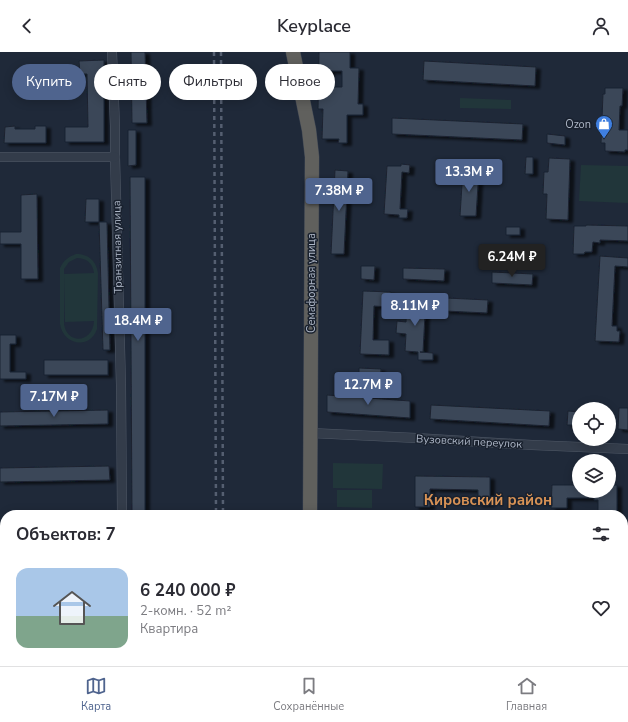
<!DOCTYPE html>
<html lang="ru">
<meta charset="utf-8">
<style>
body{margin:0;font-family:"Nunito Sans",sans-serif;background:#f7f7f7;color:#2b2b33;height:100vh;display:flex;flex-direction:column;font-size:15px;white-space:nowrap}
*{box-sizing:border-box;margin:0}
p{font-size:13px;color:#7c7c81}
.icon{flex:none;width:22px;height:22px;fill:none;stroke:currentColor;stroke-width:2;stroke-linecap:round;stroke-linejoin:round}
.map{position:relative;flex:1;overflow:hidden}
.side{position:absolute;left:0px;top:458px;width:628px;height:156px;display:flex;flex-direction:column;background:#fff;border-radius:16px 16px 0 0;box-shadow:0 2px 10px #0003}
.side>*{flex:none}
.guide{position:absolute;left:12px;top:12px;width:400px;height:36px;display:flex;gap:8px}
.buttons{position:absolute;left:572px;top:350px;display:grid;gap:8px}
.buttons a{display:grid;place-items:center;width:44px;height:44px;border-radius:50%;background:#fff;box-shadow:0 2px 10px #0003;font-size:20px}
.price{position:absolute;translate:-50% -34px;padding:0 9px;border-radius:4px;background:#4f648e;color:#fff;font-size:13px;line-height:26px;filter:drop-shadow(0 1px 2px #0008)}
.price::after{content:'';position:absolute;left:50%;top:24px;width:12px;height:9px;margin-left:-6px;background:inherit;clip-path:polygon(0 0,100% 0,50% 100%)}
.price.active{background:#222;color:#fff}
ul{padding:0;list-style:none}
li{display:flex;align-items:center;gap:12px;height:100px;padding:0 16px}
li+li{border-top:1px solid #e1e1e2}
li span{display:grid;place-items:center;flex:none;width:112px;height:80px;border-radius:12px;color:#555}
li>.icon{margin-inline-start:auto}
span .icon{width:48px;height:48px;fill:#fffc;stroke-width:1}
li b{font-size:17px}
h2{display:flex;justify-content:space-between;align-items:center;height:48px;padding:0 16px;font-size:17px}
.tag{padding:0 14px;border-radius:18px;background:#fff;box-shadow:0 2px 10px #0003;font-size:14px;line-height:36px}
.tag.active{background:#4f648e;color:#fff}
header{display:flex;justify-content:space-between;align-items:center;height:52px;padding:0 16px;background:#fff;font-size:18px;font-weight:600}
.tab-bar{display:flex;justify-content:space-around;align-items:center;height:56px;border-top:1px solid #e1e1e2;background:#fff;font-size:11px;color:#7c7c81}
.tab-bar a{display:grid;justify-items:center;gap:2px}
.tab-bar .active{color:#4f648e}
.map>svg:first-child{display:block}
.green{fill:#21363a;fill-rule:evenodd}
.building{fill:#3b4759;stroke:#1b2330;fill-rule:evenodd;filter:url(#shadow)}
.lines{fill:none;stroke-linecap:round;stroke-linejoin:round}
.minor-casing{stroke:#505967;stroke-width:10}
.trunk-casing{stroke:#3b4351;stroke-width:15}
.minor{stroke:#333c4a;stroke-width:9}
.trunk{stroke:#60605d;stroke-width:14}
.rail{stroke:#555f71;stroke-width:2.5;stroke-dasharray:4 4;stroke-linecap:butt}
.labels{text-anchor:middle;stroke-width:3;stroke-linejoin:round;paint-order:stroke}
.poi-label{font-size:11px;fill:#adb6c6;stroke:#19212e;text-anchor:end}
.street-label{font-size:11px;fill:#adb6c6;stroke:#19212e}
.district-label{font-size:15px;font-weight:bold;fill:#d99356;stroke:#19212e}
</style>
<header><svg class="icon" aria-label="back" viewBox="0 0 24 24"><path d="M15 5l-7 7 7 7"/></svg>Keyplace<svg class="icon" aria-label="person" viewBox="0 0 24 24"><circle cx="12" cy="8" r="4"/><path d="M4 21q1-7 8-7t8 7"/></svg></header>
<div class="map">
<svg width="628" height="614" viewBox="0 0 628 614">
<defs>
<filter id="shadow"><feDropShadow dx="4.5" dy="2.5" stdDeviation="1" flood-color="#0009"/></filter>
</defs>
<rect width="100%" height="100%" fill="#1f2939"/>
<!-- green -->
<g class="green">
<path d="M460 46 511 48V57L460 56Z"/>
<path d="M581 113 628 114V151L579 149Z"/>
<path d="M76 202C88 202 96 208 98 221L97 277C90 298 63 293 60 272V216C64 208 68 205 76 202ZM77 206C86 206 93 211 94 221L64 222 65 270 94 269C93 291 67 293 64 272V217L69 210Z"/>
<path d="M333 411 383 412 382 437 333 436Z"/>
<path d="M337 438H372V456L337 455Z"/>
</g>
<!-- building -->
<g class="building">
<path d="M131 0H145L147 71H132Z"/>
<path d="M319 0H350V16H359L358 52H363V63H347V91H338L339 87H322L323 57H318ZM330 19H342V35H326V22H330Z"/>
<path d="M104 8V90H65V75H88L87 22H80L79 9Z"/>
<path d="M424 9 536 15 535 34 423 28Z"/>
<path d="M605 36H623L622 54H620L619 78H628V98H625V100L605 99V91H601L603 42H605Z"/>
<path d="M392 66 523 72 522 88 392 82Z"/>
<path d="M15 74V77H35V74H46V91H4L5 75Z"/>
<path d="M128 78H136V113L128 114Z"/>
<path d="M547 82 565 84V93L547 91Z"/>
<path d="M526 105H533V122H525Z"/>
<path d="M549 106 570 107 568 168 546 167 547 142H543L544 120H548Z"/>
<path d="M401 112 410 113 409 121 402 120 400 157H408L407 166H399V163L384 162 387 114H401Z"/>
<path d="M463 117 479 118 476 164H460Z"/>
<path d="M335 118 348 119 344 202H331Z"/>
<path d="M130 125H145V463H132Z"/>
<path d="M37 142 38 227H21V192H0V180H21V143Z"/>
<path d="M86 147H99V170H85Z"/>
<path d="M99 170H107L110 298H103Z"/>
<path d="M586 173 628 174V189L600 188V191L593 190 592 200H585L584 202H573L574 174H586Z"/>
<rect x="506" y="175" width="14" height="8"/>
<path d="M600 204 628 206V215L615 214 612 274H617V279H620L619 290 595 289Z"/>
<path d="M361 214H375L374 228 361 227Z"/>
<path d="M403 216 445 217 444 229 403 227Z"/>
<path d="M492 220 533 222 532 233 492 231Z"/>
<path d="M363 239 391 240 390 255 374 254 373 288H389V303L360 302Z"/>
<path d="M407 243 426 244 423 300H420L433 301V308H418V300L405 299 406 282 396 281 397 269 406 270Z"/>
<path d="M446 246 488 248 487 261 445 259Z"/>
<path d="M0 283H16V292H10V320H26V327H0Z"/>
<rect x="44" y="308" width="64" height="15"/>
<path d="M359 316 381 317 380 329 359 328Z"/>
<path d="M327 343 410 349V366L327 360Z"/>
<path d="M431 353 550 359 549 374 430 367Z"/>
<path d="M619 356H628V378L618 377Z"/>
<path d="M108 358V372L0 374V360Z"/>
<path d="M568 359 579 360V373H567Z"/>
<path d="M109 414 110 428 0 430V416Z"/>
<path d="M415 424 490 425V452H478V438L430 437V455H415Z"/>
<path d="M552 433H579V439H609V433H617V463H598V448H594V446H567V456H551Z"/>
</g>
<g class="lines">
<defs>
<g id="minor">
<path d="M112 0 115 74V105L121 333 122 463"/>
<path d="M0 105H115"/>
<path d="M311 381 416 386 532 393 628 397"/>
<path d="M122 609V614"/>
</g>
<g id="trunk">
<path d="M293 0 309 78 312 105 310 463"/>
<path d="M311 609V614"/>
</g>
</defs>
<!-- minor casing -->
<use href="#minor" class="minor-casing"/>
<!-- trunk casing -->
<use href="#trunk" class="trunk-casing"/>
<!-- minor -->
<use href="#minor" class="minor"/>
<!-- trunk -->
<use href="#trunk" class="trunk"/>
<!-- rail -->
<g class="rail">
<path d="M214 0 216 463"/>
<path d="M221 0 223 463"/>
<path d="M211 609V614"/>
<path d="M217 609V614"/>
<path d="M224 609V614"/>
</g>
</g>
<!-- icons -->
<defs>
<symbol id="shop-pin" viewBox="-11 -11 22 30"><path d="M0 17L-7.5 6A9.5 9.5 0 1 1 7.5 6Z" fill="#3f7fe0" stroke="#19212e"/><path d="M-5-2.5h2.3a2.7 3.5 0 0 1 5.4 0H5L5.5 6h-11ZM-1.5-2.5h3a1.5 2.3 0 0 0-3 0Z" fill="#fff"/></symbol>
</defs>
<g fill-rule="evenodd">
<use href="#shop-pin" x="594" y="62" width="20" height="27"/>
</g>
<g class="labels">
<!-- poi labels -->
<g class="poi-label">
<text x="591" y="76">Ozon</text>
</g>
<!-- street labels -->
<g class="street-label">
<text transform="translate(117 195) rotate(-91)" y="4">Транзитная улица</text>
<text transform="translate(311 231) rotate(-90)" y="4">Семафорная улица</text>
<text transform="translate(469 389) rotate(3)" y="4">Вузовский переулок</text>
</g>
<!-- district labels -->
<g class="district-label">
<text x="488" y="453">Кировский район</text>
</g>
</g>
</svg>
<div class="buttons">
<a><svg class="icon" aria-label="locate" viewBox="0 0 24 24"><circle cx="12" cy="12" r="6"/><path d="M12 2v4M12 18v4M2 12h4M18 12h4"/></svg></a>
<a><svg class="icon" aria-label="layers" viewBox="0 0 24 24"><path d="M12 4l9 5-9 5-9-5zM3 14l9 5 9-5"/></svg></a>
</div>
<b class="price" style="left:469px;top:141px">13.3M ₽</b>
<b class="price" style="left:339px;top:160px">7.38M ₽</b>
<b class="price active" style="left:512px;top:226px">6.24M ₽</b>
<b class="price" style="left:415px;top:275px">8.11M ₽</b>
<b class="price" style="left:138px;top:290px">18.4M ₽</b>
<b class="price" style="left:368px;top:354px">12.7M ₽</b>
<b class="price" style="left:54px;top:366px">7.17M ₽</b>
<div class="guide">
<a class="tag active">Купить</a>
<a class="tag">Снять</a>
<a class="tag">Фильтры</a>
<a class="tag">Новое</a>
</div>
<section class="side">
<h2>Объектов: 7<svg class="icon" aria-label="filters" viewBox="0 0 24 24"><path d="M4 7h16M4 17h16"/><circle cx="9" cy="7" r="2"/><circle cx="15" cy="17" r="2"/></svg></h2>
<ul>
<li><span style="background:linear-gradient(#a9c7e8 60%,#7fa58c 0)"><svg class="icon" aria-label="home" viewBox="0 0 24 24"><path d="M3 11l9-7 9 7M6 9v11h12V9"/></svg></span><div><b>6 240 000 ₽</b><p>2-комн. · 52 m²</p><p>Квартира</p></div><svg class="icon" aria-label="heart" viewBox="0 0 24 24"><path d="M12 20l-8-8c-3-5 5-10 8-4 3-6 11-1 8 4z"/></svg></li>
</ul>
</section>
</div>
<nav class="tab-bar">
<a class="active"><svg class="icon" aria-label="map" viewBox="0 0 24 24"><path d="M3 6l6-2 6 2 6-2v14l-6 2-6-2-6 2zM9 4v14M15 6v14"/></svg>Карта</a>
<a><svg class="icon" aria-label="saved" viewBox="0 0 24 24"><path d="M7 4h10v16l-5-4-5 4z"/></svg>Сохранённые</a>
<a><svg class="icon" aria-label="home" viewBox="0 0 24 24"><path d="M3 11l9-7 9 7M6 9v11h12V9"/></svg>Главная</a>
</nav>
